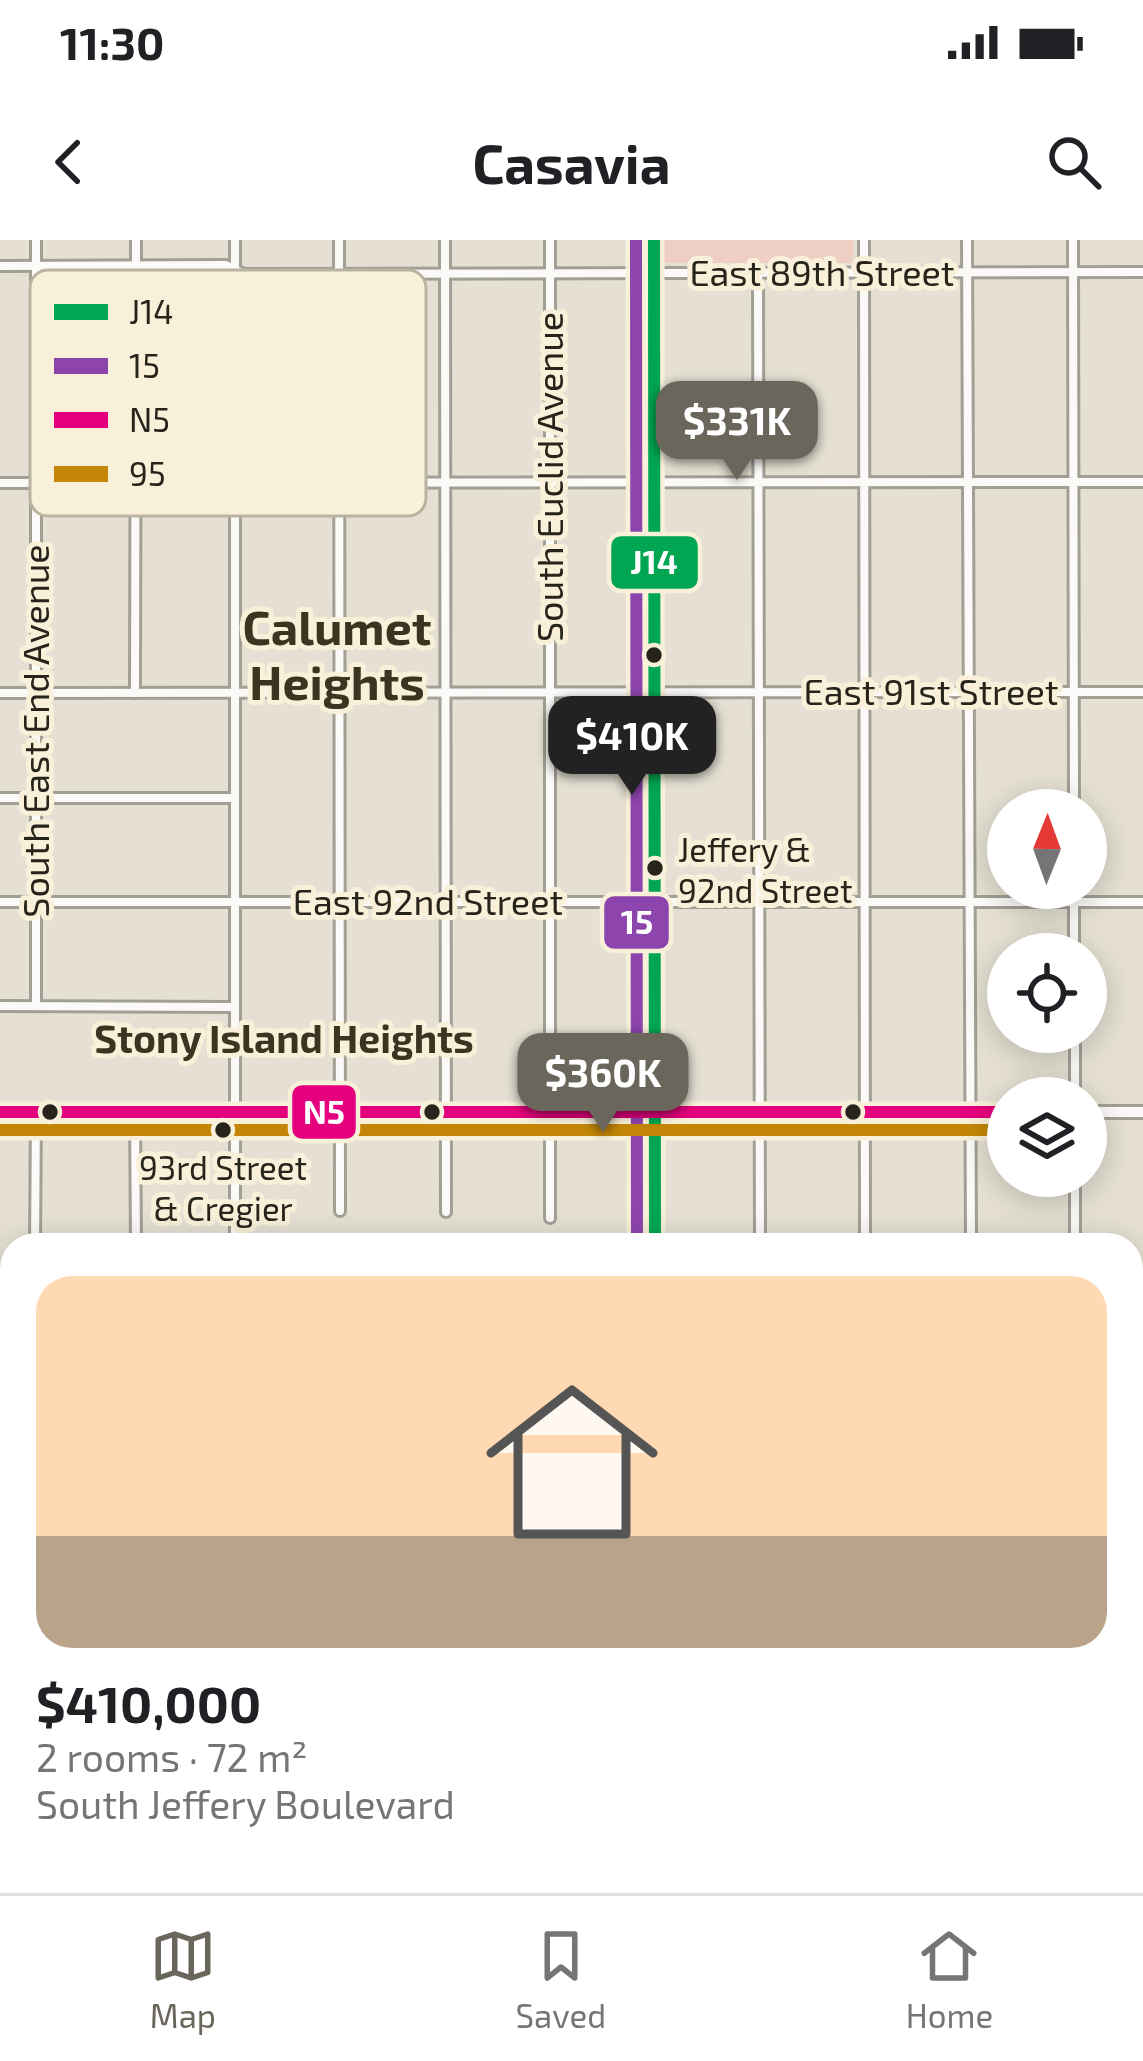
<!DOCTYPE html>
<meta charset="utf-8">
<style>
body{margin:0;font-family:"Exo 2",sans-serif;background:#f6f6f6;color:#202124;height:100vh;display:flex;flex-direction:column;font-size:45px;white-space:nowrap}
*{box-sizing:border-box;margin:0}
p{font-size:39px;color:#757577}
.icon{flex:none;width:66px;height:66px;fill:none;stroke:currentColor;stroke-width:2;stroke-linecap:round;stroke-linejoin:round}
.map{position:relative;flex:1;overflow:hidden}
.sheet{position:absolute;left:0px;top:993px;width:1143px;height:660px;display:flex;flex-direction:column;background:#fff;border-radius:36px 36px 0 0;box-shadow:0 6px 30px #0003}
.sheet>*{flex:none}
.needle{width:78px;rotate:1deg}
.tools{position:absolute;left:987px;top:549px;display:grid;gap:24px}
.tools a{display:grid;place-items:center;width:120px;height:120px;border-radius:50%;background:#fff;box-shadow:0 6px 30px #0003;font-size:60px}
.price{position:absolute;translate:-50% -102px;padding:0 27px;border-radius:24px;background:#6a665b;color:#fff;font-size:39px;line-height:78px;filter:drop-shadow(0 3px 6px #0008)}
.price::after{content:'';position:absolute;left:50%;top:72px;width:36px;height:27px;margin-left:-18px;background:inherit;clip-path:polygon(0 0,100% 0,50% 100%)}
.price.current{background:#222;color:#fff}
ul{padding:0;list-style:none}
li{display:grid;align-content:center;gap:24px;height:636px;padding:0 36px}
li span{display:grid;place-items:center;height:372px;border-radius:36px;color:#555}
li>.icon{margin-inline-start:auto}
span .icon{width:216px;height:216px;fill:#fffc;stroke-width:1}
li b{font-size:51px}
.status{display:flex;justify-content:space-between;align-items:center;height:84px;padding:0 60px;background:#fff;direction:ltr}
.status svg{height:33px;fill:currentColor}
header{display:flex;justify-content:space-between;align-items:center;height:156px;padding:0 36px;background:#fff;font-size:54px;font-weight:700}
.tabs{display:flex;justify-content:space-around;align-items:center;height:168px;border-top:3px solid #e0e0e0;background:#fff;font-size:33px;color:#757577}
.tabs a{display:grid;justify-items:center;gap:6px}
.tabs .current{color:#6a665b}
.map>svg:first-child{display:block}
.park{fill:#efcec4}
.lines{fill:none;stroke-linecap:round;stroke-linejoin:round}
.street-casing{stroke:#a29f95;stroke-width:14}
.secondary-casing{stroke:#a29f95;stroke-width:16}
.primary-casing{stroke:#a29f95;stroke-width:18}
.street{stroke:#fbfaf8;stroke-width:8}
.secondary{stroke:#fbfaf8;stroke-width:10}
.primary{stroke:#fbfaf8;stroke-width:12}
.bus-1-casing{stroke:#f9f0d9;stroke-width:21}
.bus-2-casing{stroke:#f9f0d9;stroke-width:21}
.bus-3-casing{stroke:#f9f0d9;stroke-width:21}
.bus-4-casing{stroke:#f9f0d9;stroke-width:21}
.bus-1{stroke:#00a651;stroke-width:12}
.bus-2{stroke:#8e44ad;stroke-width:12}
.bus-3{stroke:#e5007d;stroke-width:12}
.bus-4{stroke:#c38607;stroke-width:12}
.bus-dot{fill:#27241b;stroke:#f9f0d9;stroke-width:4.5}
.labels{text-anchor:middle;stroke-width:10;stroke-linejoin:round;paint-order:stroke}
.bus-label{font-size:33px;fill:#27241b;stroke:#f9f0d9;text-anchor:start}
.street-label{font-size:36px;fill:#27241b;stroke:#f9f0d9}
.neighbourhood-label{font-size:39px;font-weight:bold;fill:#3b3421;stroke:#f9f0d9}
.district-label{font-size:48px;font-weight:bold;fill:#3b3421;stroke:#f9f0d9}
.key{fill:#f9f0d9;stroke:#bab3a0;stroke-width:3}
.key-label{font-size:33px;fill:#27241b}
.line-badge{stroke:#f9f0d9;stroke-width:4.5}
.badge-label{font-size:33px;text-anchor:middle;font-weight:bold;fill:#fff}
</style>
<div class="status"><b>11:30</b><svg viewBox="0 0 49 12"><path d="M0 12V9h3v3zM5 12V6h3v6zM10 12V3h3v9zM15 12V0h3v12zM26 1h20v11H26zM47 4h2v5h-2z"/></svg></div>
<header><svg class="icon" aria-label="back" viewBox="0 0 24 24"><path d="M15 5l-7 7 7 7"/></svg>Casavia<svg class="icon" aria-label="search" viewBox="0 0 24 24"><circle cx="10" cy="10" r="6"/><path d="M15 15l6 6"/></svg></header>
<div class="map">
<svg width="1143" height="1653" viewBox="0 0 1143 1653">
<rect width="100%" height="100%" fill="#e5e0d3"/>
<!-- park -->
<g class="park">
<rect x="664" y="0" width="189" height="23"/>
<path d="M12 1592V1641H375L383 1653H0V1593Z"/>
<rect x="866" y="1641" width="106" height="12"/>
</g>
<g class="lines">
<defs>
<g id="street">
<path d="M339 0 340 971"/>
<path d="M445 0 446 972"/>
<path d="M864 0 865 1005"/>
<path d="M967 0 971 1005"/>
<path d="M1073 0 1074 570"/>
<path d="M0 26 226 25 244 34 1143 32"/>
<path d="M758 33 760 1005"/>
<path d="M0 243 1143 242"/>
<path d="M0 453 1143 452"/>
<path d="M135 453 136 0"/>
<path d="M0 558H235"/>
<path d="M1074 648V714"/>
<path d="M0 662H1143"/>
<path d="M0 766 235 767"/>
<path d="M36 766V0"/>
<path d="M1075 792V858"/>
<path d="M135 872 136 1005"/>
<path d="M1075 936V1005"/>
<path d="M550 978V0"/>
<path d="M35 1005 36 872"/>
<path d="M235 1005V0"/>
<path d="M1131 1083H1143"/>
<path d="M1131 1434H1143"/>
<path d="M442 1641 450 1653"/>
<path d="M552 1641V1653"/>
<path d="M1121 1641 1124 1653"/>
<path d="M761 1653 762 1641"/>
<path d="M1024 1653V1641"/>
</g>
<g id="secondary">
<path d="M654 0 655 1005"/>
<path d="M0 872H1008"/>
<path d="M1086 872H1143"/>
<path d="M656 1641V1653"/>
</g>
<g id="primary">
<path d="M0 1291H12"/>
<path d="M1131 1293H1143"/>
</g>
</defs>
<!-- street casing -->
<use href="#street" class="street-casing"/>
<!-- secondary casing -->
<use href="#secondary" class="secondary-casing"/>
<!-- primary casing -->
<use href="#primary" class="primary-casing"/>
<!-- street -->
<use href="#street" class="street"/>
<!-- secondary -->
<use href="#secondary" class="secondary"/>
<!-- primary -->
<use href="#primary" class="primary"/>
<defs>
<path id="bus-1" d="M654 0 655 1005"/>
<path id="bus-2" d="M636 0 637 1005"/>
<path id="bus-3" d="M0 872H1008"/>
<path id="bus-4" d="M0 890H1008"/>
</defs>
<!-- bus-1 casing -->
<use href="#bus-1" class="bus-1-casing"/>
<!-- bus-2 casing -->
<use href="#bus-2" class="bus-2-casing"/>
<!-- bus-3 casing -->
<use href="#bus-3" class="bus-3-casing"/>
<!-- bus-4 casing -->
<use href="#bus-4" class="bus-4-casing"/>
<!-- bus-1 -->
<use href="#bus-1" class="bus-1"/>
<!-- bus-2 -->
<use href="#bus-2" class="bus-2"/>
<!-- bus-3 -->
<use href="#bus-3" class="bus-3"/>
<!-- bus-4 -->
<use href="#bus-4" class="bus-4"/>
</g>
<!-- markers -->
<g class="bus-dot">
<circle cx="654" cy="415" r="10"/>
<circle cx="655" cy="628" r="10"/>
<circle cx="50" cy="872" r="10"/>
<circle cx="432" cy="872" r="10"/>
<circle cx="853" cy="872" r="10"/>
<circle cx="223" cy="890" r="10"/>
</g>
<g class="labels">
<!-- bus labels -->
<g class="bus-label">
<text x="678" y="622">Jeffery &amp;<tspan x="678" dy="41">92nd Street</tspan></text>
<text x="223" y="940" text-anchor="middle">93rd Street<tspan x="223" dy="41">&amp; Cregier</tspan></text>
</g>
<!-- street labels -->
<g class="street-label">
<text x="822" y="46">East 89th Street</text>
<text transform="translate(550 237) rotate(-90)" y="13">South Euclid Avenue</text>
<text x="931" y="465">East 91st Street</text>
<text transform="translate(36 491) rotate(-90)" y="13">South East End Avenue</text>
<text x="428" y="675">East 92nd Street</text>
</g>
<!-- neighbourhood labels -->
<g class="neighbourhood-label">
<text x="284" y="813">Stony Island Heights</text>
</g>
<!-- district labels -->
<g class="district-label">
<text x="337" y="405">Calumet<tspan x="337" dy="55">Heights</tspan></text>
</g>
</g>
<!-- legend -->
<rect x="30" y="30" width="396" height="246" rx="18" class="key"/>
<rect x="54" y="64" width="54" height="16" fill="#00a651"/>
<rect x="54" y="118" width="54" height="16" fill="#8e44ad"/>
<rect x="54" y="172" width="54" height="16" fill="#e5007d"/>
<rect x="54" y="226" width="54" height="16" fill="#c38607"/>
<g class="key-label">
<text x="129" y="84">J14</text>
<text x="129" y="138">15</text>
<text x="129" y="192">N5</text>
<text x="129" y="246">95</text>
</g>
<g class="line-badge">
<rect x="609" y="294" width="91" height="57" rx="12" fill="#00a651"/>
<rect x="602" y="654" width="69" height="57" rx="12" fill="#8e44ad"/>
<rect x="290" y="843" width="68" height="58" rx="12" fill="#e5007d"/>
</g>
<g class="badge-label">
<text x="654" y="334">J14</text>
<text x="637" y="694">15</text>
<text x="324" y="884">N5</text>
</g>
</svg>
<div class="tools">
<a><svg class="needle" viewBox="-14 -14 28 28"><path d="M0-13l5 13h-10z" fill="#e53935"/><path d="M0 13l5-13h-10z" fill="#757577"/></svg></a>
<a><svg class="icon" aria-label="locate" viewBox="0 0 24 24"><circle cx="12" cy="12" r="6"/><path d="M12 2v4M12 18v4M2 12h4M18 12h4"/></svg></a>
<a><svg class="icon" aria-label="layers" viewBox="0 0 24 24"><path d="M12 4l9 5-9 5-9-5zM3 14l9 5 9-5"/></svg></a>
</div>
<b class="price" style="left:737px;top:243px">$331K</b>
<b class="price current" style="left:632px;top:558px">$410K</b>
<b class="price" style="left:603px;top:895px">$360K</b>
<section class="sheet">
<ul>
<li><span style="background:linear-gradient(#ffd9b3 70%,#b9a48a 0)"><svg class="icon" aria-label="home" viewBox="0 0 24 24"><path d="M3 11l9-7 9 7M6 9v11h12V9"/></svg></span><div><b>$410,000</b><p>2 rooms · 72 m²</p><p>South Jeffery Boulevard</p></div></li>
</ul>
</section>
</div>
<nav class="tabs">
<a class="current"><svg class="icon" aria-label="map" viewBox="0 0 24 24"><path d="M3 6l6-2 6 2 6-2v14l-6 2-6-2-6 2zM9 4v14M15 6v14"/></svg>Map</a>
<a><svg class="icon" aria-label="saved" viewBox="0 0 24 24"><path d="M7 4h10v16l-5-4-5 4z"/></svg>Saved</a>
<a><svg class="icon" aria-label="home" viewBox="0 0 24 24"><path d="M3 11l9-7 9 7M6 9v11h12V9"/></svg>Home</a>
</nav>
